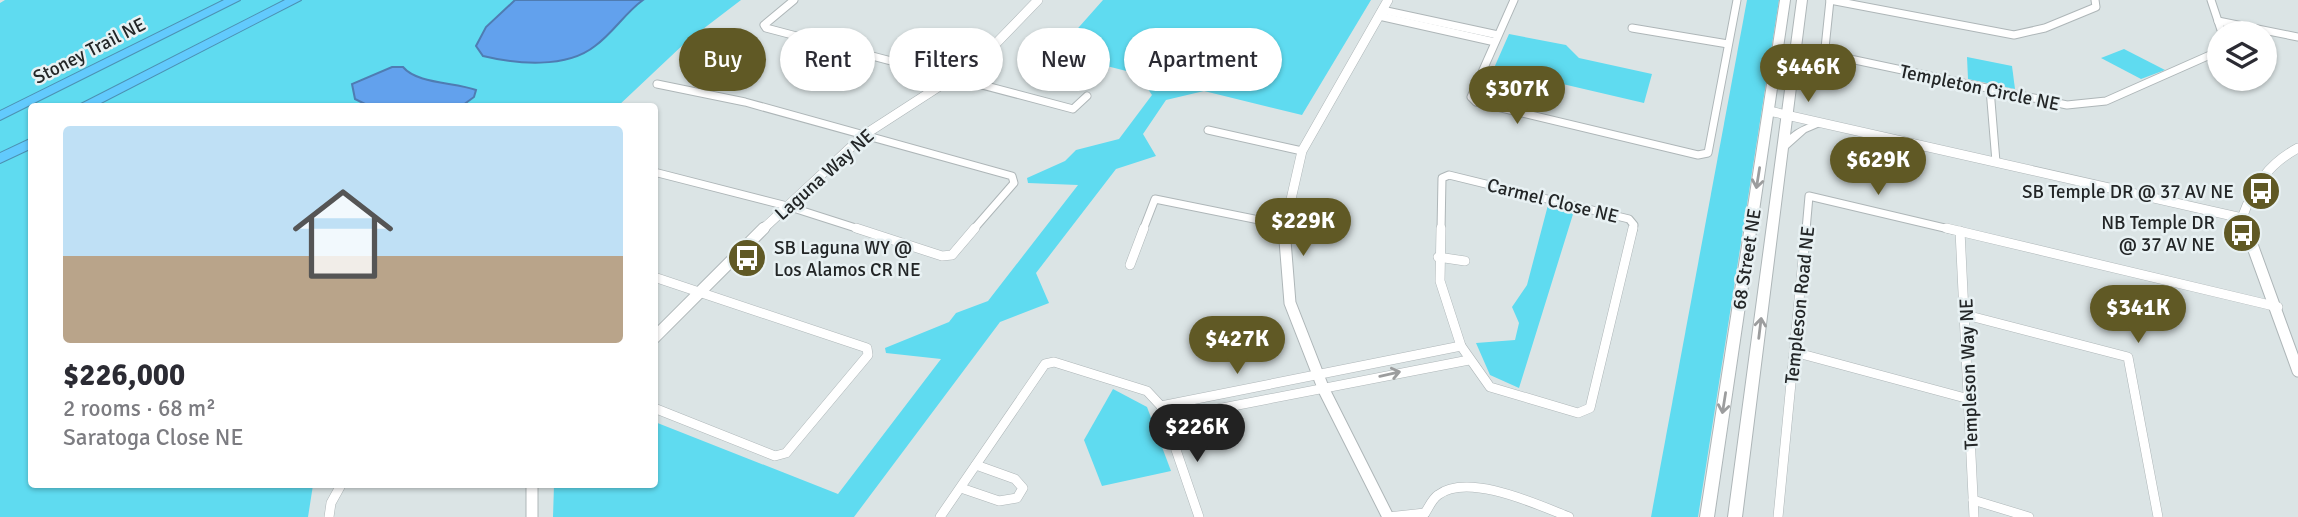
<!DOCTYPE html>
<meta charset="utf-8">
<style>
body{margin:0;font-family:Signika,sans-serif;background:#f2f2f3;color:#2b2b33;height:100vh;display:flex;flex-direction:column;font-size:26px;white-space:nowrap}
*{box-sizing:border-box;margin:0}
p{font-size:23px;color:#7c7c81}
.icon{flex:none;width:38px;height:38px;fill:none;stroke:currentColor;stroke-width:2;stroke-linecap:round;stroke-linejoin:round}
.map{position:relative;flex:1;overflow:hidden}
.panel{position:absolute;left:28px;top:103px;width:630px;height:385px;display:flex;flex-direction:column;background:#fff;border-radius:7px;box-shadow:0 2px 5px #0004}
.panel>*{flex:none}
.guide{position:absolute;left:679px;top:28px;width:665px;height:63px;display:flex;gap:14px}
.controls{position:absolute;left:2207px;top:21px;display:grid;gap:14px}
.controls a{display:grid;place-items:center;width:70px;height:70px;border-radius:50%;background:#fff;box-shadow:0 2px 5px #0004;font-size:35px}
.price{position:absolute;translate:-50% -60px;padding:0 16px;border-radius:24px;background:#605925;color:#fff;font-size:23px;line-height:46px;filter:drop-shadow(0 2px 4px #0008)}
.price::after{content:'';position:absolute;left:50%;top:42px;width:21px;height:16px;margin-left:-10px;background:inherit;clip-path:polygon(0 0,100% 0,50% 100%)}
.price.current{background:#222;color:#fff}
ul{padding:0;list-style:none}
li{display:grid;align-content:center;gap:14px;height:371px;padding:0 35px}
li span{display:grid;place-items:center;height:217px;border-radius:7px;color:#555}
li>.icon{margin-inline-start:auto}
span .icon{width:126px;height:126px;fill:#fffc;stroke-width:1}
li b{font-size:30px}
.tag{padding:0 24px;border-radius:32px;background:#fff;box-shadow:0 2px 5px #0004;font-size:24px;line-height:63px}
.tag.current{background:#605925;color:#fff}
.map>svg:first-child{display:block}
.green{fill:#5fdbf0}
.water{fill:#62a1ed;stroke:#4f7cb2;stroke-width:2}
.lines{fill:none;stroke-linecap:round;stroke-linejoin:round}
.minor-far1-casing{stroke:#aeb6b8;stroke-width:9}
.minor-casing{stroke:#aeb6b8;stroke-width:10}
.tertiary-far1-casing{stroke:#aeb6b8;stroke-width:10}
.tertiary-casing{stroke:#aeb6b8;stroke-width:13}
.secondary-casing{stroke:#aeb6b8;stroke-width:2}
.motorway-casing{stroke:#4c91b2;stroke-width:2}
.minor-far1{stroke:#fff;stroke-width:7}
.minor{stroke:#fff;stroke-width:9}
.tertiary-far1{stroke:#fff;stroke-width:9}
.tertiary{stroke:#fff;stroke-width:11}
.secondary{fill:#fff;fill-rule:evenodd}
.motorway{fill:#62cafd;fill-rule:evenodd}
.oneway{stroke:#9c9d9e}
.labels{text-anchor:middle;stroke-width:5;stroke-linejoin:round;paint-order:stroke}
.street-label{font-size:19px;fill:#232627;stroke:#e8f1f3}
.poi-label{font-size:19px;fill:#232627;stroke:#e8f1f3;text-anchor:end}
</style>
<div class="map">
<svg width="2298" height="517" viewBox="0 0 2298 517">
<rect width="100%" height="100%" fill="#dbe4e5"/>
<!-- green -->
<g class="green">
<path d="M5 0H741L686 42 617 107H32V485H313L308 517H0V3Z"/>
<path d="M1103 0H1371L1302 115 1204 91 1166 100 1143 134 1156 156 1116 169 1036 273 1049 303 1000 322 854 517H553L554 485H654L655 422 838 494 941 359 886 353 885 348 949 322 956 313 988 301 1078 185 1028 183 1027 178 1065 161 1076 150 1119 139 1152 95 1138 74 1056 53Z"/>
<path d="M1747 0H1779L1698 517H1651Z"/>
<path d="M1509 34 1566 45 1579 58 1652 74 1644 103 1494 68Z"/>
<path d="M2124 49 2165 70 2141 79 2101 58Z"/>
<path d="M1967 57 2012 66 2015 89 1968 79Z"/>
<path d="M1548 205 1574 211 1519 388 1490 375 1476 343 1515 340 1519 323 1512 307 1527 285Z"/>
<path d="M1113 389 1147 407 1171 471 1102 486 1084 440Z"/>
</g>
<!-- water -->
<g class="water">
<path d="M515 0H643C625 13 613 33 595 46 566 69 516 64 483 56L476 46 486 27Z"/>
<path d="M392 67H403C417 84 455 82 476 90L474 97 463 105 443 107H371L355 99 352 84Z"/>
</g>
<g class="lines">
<defs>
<g id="minor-far1">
<path d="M794 0 764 25 766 28 1073 109 1087 96"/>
<path d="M1514 0 1471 97 1476 102 1698 155 1708 153 1737 0"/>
<path d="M1830 0 1825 48 1836 56 2067 105 2106 101 2219 51"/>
<path d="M1830 0 2014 35 2045 28 2096 7 2095 0"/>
<path d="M2211 0 2222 33"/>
<path d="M1382 10 1498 35"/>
<path d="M1379 16 1495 42"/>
<path d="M2218 21 2298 37"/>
<path d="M1632 28 1728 44"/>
<path d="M657 84 745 102 1012 176 1014 183 973 230"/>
<path d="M1990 89 1996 162"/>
<path d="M1208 130 1302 151"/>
<path d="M654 172 787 206 862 230"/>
<path d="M1143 230 1155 199 1284 225"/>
<path d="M1441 230 1442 178 1449 175 1629 219 1634 225 1633 230"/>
<path d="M1806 230 1809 196 1953 230"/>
</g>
<g id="minor">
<path d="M856 228 942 256 952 255 975 228"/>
<path d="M1441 228 1440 281 1461 346 1490 387 1578 413 1590 408 1633 228"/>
<path d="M1946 228 2278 307"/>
<path d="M1960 231 1974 517"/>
<path d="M1438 257 1465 261"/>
<path d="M1130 265 1144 228"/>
<path d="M654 277 867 348 868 355 786 453 775 456 654 408"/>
<path d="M1966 315 2128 357 2158 517"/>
<path d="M1794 352 1969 399"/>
<path d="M1161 406 1461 346"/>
<path d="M1166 419 1469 360"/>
<path d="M961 488 999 501 1017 498 1023 488 1015 479 976 465"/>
<path d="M1973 500 2029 517"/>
<path d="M1425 513C1429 507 1432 499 1438 495 1468 472 1538 505 1569 517"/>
<path d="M329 517 331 503 341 485"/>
<path d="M940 517 1045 364 1054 362 1147 391 1161 406 1199 517"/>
<path d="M1388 517 1425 513"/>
<path d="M1778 517 1806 228"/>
</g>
<g id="tertiary-far1">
<path d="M1769 111 2242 218"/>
<path d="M762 230 864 135 980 60 1038 0"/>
<path d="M1284 230 1302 151 1388 0"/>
<path d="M2246 230 2242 218C2253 187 2268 164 2298 148"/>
</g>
<g id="tertiary">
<path d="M1284 228 1290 303 1324 390 1388 517"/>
<path d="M2246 228 2298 371"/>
<path d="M654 338 764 228"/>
<path d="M532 485V517"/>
</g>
<g id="secondary">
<path d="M1780 0H1790L1714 517H1700Z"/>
<path d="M1797 0H1807L1790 135C1799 127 1810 123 1822 120L1827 123 1806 132 1788 148 1742 517H1728Z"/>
</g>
<g id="motorway">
<path d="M224 0H240L0 120V111Z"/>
<path d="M285 0H301L93 107H75Z"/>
<path d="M32 138V148L0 163V153Z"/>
</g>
</defs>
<!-- minor-far1 casing -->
<use href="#minor-far1" class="minor-far1-casing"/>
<!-- minor casing -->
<use href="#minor" class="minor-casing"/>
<!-- tertiary-far1 casing -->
<use href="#tertiary-far1" class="tertiary-far1-casing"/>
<!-- tertiary casing -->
<use href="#tertiary" class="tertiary-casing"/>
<!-- secondary casing -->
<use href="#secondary" class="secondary-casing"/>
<!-- motorway casing -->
<use href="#motorway" class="motorway-casing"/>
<!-- minor-far1 -->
<use href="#minor-far1" class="minor-far1"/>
<!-- minor -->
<use href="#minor" class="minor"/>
<!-- tertiary-far1 -->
<use href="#tertiary-far1" class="tertiary-far1"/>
<!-- tertiary -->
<use href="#tertiary" class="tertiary"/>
<!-- secondary -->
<use href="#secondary" class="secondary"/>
<!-- motorway -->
<use href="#motorway" class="motorway"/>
</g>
<!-- one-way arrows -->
<defs><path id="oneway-shaft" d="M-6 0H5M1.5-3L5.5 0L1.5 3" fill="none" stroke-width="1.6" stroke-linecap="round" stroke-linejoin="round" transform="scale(1.75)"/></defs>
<g class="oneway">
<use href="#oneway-shaft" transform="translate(1758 178) rotate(99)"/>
<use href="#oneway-shaft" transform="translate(1760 328) rotate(-83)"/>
<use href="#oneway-shaft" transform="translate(1390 374) rotate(-13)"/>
<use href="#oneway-shaft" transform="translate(1724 403) rotate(99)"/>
</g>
<!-- icons -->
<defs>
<symbol id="bus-disc" viewBox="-11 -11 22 22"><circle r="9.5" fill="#605925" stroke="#e8f1f3"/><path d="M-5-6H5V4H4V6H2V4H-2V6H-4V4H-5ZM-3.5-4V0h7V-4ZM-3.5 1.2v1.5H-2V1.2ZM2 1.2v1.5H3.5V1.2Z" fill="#fff"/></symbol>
</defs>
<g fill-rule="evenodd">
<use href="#bus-disc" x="2239" y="169" width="44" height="44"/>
<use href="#bus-disc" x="2220" y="211" width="44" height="44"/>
<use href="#bus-disc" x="725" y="236" width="44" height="44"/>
</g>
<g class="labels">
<!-- street labels -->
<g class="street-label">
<text transform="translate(89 50) rotate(-27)" y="7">Stoney Trail NE</text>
<text transform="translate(1980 87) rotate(12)" y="7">Templeton Circle NE</text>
<text transform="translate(824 174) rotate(-42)" y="7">Laguna Way NE</text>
<text transform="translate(1553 200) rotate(14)" y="7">Carmel Close NE</text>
<text transform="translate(1746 259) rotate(-81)" y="7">68 Street NE</text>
<text transform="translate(1799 305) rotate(-84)" y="7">Templeson Road NE</text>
<text transform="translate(1968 374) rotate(-92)" y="7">Templeson Way NE</text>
</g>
<!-- poi labels -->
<g class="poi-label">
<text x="2234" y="198">SB Temple DR @ 37 AV NE</text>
<text x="2215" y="229">NB Temple DR<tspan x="2215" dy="22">@ 37 AV NE</tspan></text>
<text x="774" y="254" text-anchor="start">SB Laguna WY @<tspan x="774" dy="22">Los Alamos CR NE</tspan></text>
</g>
</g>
</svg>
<div class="controls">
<a><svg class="icon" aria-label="layers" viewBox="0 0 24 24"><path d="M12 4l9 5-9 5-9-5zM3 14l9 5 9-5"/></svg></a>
</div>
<b class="price" style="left:1808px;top:104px">$446K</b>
<b class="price" style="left:1517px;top:126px">$307K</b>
<b class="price" style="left:1878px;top:197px">$629K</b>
<b class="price" style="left:1303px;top:258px">$229K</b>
<b class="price" style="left:2138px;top:345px">$341K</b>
<b class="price" style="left:1237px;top:376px">$427K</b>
<b class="price current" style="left:1197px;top:464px">$226K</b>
<div class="guide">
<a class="tag current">Buy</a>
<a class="tag">Rent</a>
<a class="tag">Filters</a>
<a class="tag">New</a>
<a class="tag">Apartment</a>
</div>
<section class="panel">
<ul>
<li><span style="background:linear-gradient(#bfe0f5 60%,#b9a48a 0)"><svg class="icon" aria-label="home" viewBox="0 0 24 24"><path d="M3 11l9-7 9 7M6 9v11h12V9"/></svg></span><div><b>$226,000</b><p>2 rooms · 68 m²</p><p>Saratoga Close NE</p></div></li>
</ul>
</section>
</div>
